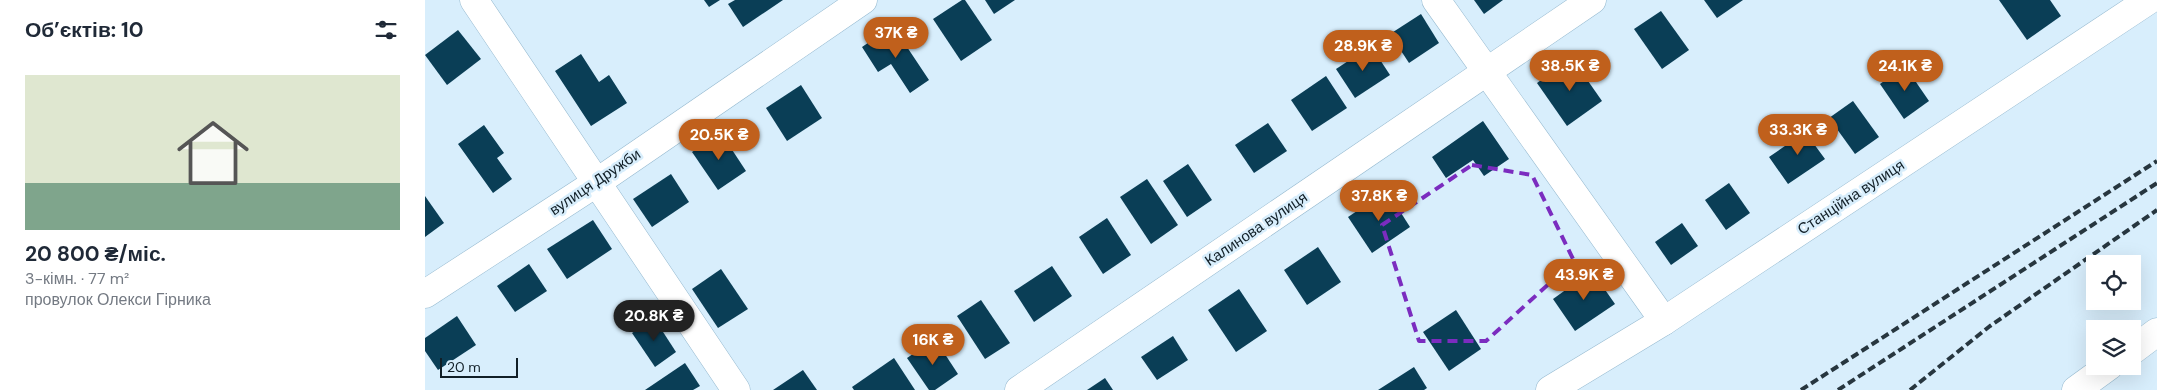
<!DOCTYPE html>
<html lang="uk">
<meta charset="utf-8">
<style>
body{margin:0;font-family:"DM Sans",sans-serif;background:#f6f6f7;color:#1f2937;height:100vh;display:flex;flex-direction:column;font-size:19px;white-space:nowrap}
*{box-sizing:border-box;margin:0}
p{font-size:16px;color:#747a83}
.icon{flex:none;width:28px;height:28px;fill:none;stroke:currentColor;stroke-width:2;stroke-linecap:round;stroke-linejoin:round}
.map{position:relative;flex:1;overflow:hidden}
.drawer{display:flex;flex-direction:column;background:#fff;width:425px}
.drawer>*{flex:none}
.buttons{position:absolute;left:1661px;top:255px;display:grid;gap:10px}
.buttons a{display:grid;place-items:center;width:55px;height:55px;border-radius:0px;background:#fff;box-shadow:0 5px 20px #0002;font-size:25px}
.scale{position:absolute;left:15px;bottom:12px;width:78px;box-sizing:border-box;padding-left:5px;border:2px solid #111f27;border-top:0;font-size:14px;line-height:18px;white-space:nowrap;color:#111f27;-webkit-text-stroke:4px #d8eefc;paint-order:stroke}
.price{position:absolute;translate:-50% -42px;padding:0 11px;border-radius:18px;background:#c0601c;color:#fff;font-size:16px;line-height:32px;filter:drop-shadow(0 1px 2px #0008)}
.price::after{content:'';position:absolute;left:50%;top:30px;width:15px;height:11px;margin-left:-8px;background:inherit;clip-path:polygon(0 0,100% 0,50% 100%)}
.price.current{background:#222;color:#fff}
ul{padding:0;list-style:none}
li{display:grid;align-content:center;gap:10px;height:265px;padding:0 25px}
li+li{border-top:1px solid #e0e1e3}
li span{display:grid;place-items:center;height:155px;border-radius:0px;color:#555}
li>.icon{margin-inline-start:auto}
span .icon{width:90px;height:90px;fill:#fffc;stroke-width:1}
li b{font-size:21px}
h2{display:flex;justify-content:space-between;align-items:center;height:60px;padding:0 25px;font-size:21px}
main{display:flex;flex:1;min-height:0}
.map>svg:first-child{display:block}
.building{fill:#0a3e56}
.lines{fill:none;stroke-linecap:round;stroke-linejoin:round}
.minor-casing{stroke:#96bad0;stroke-width:29}
.tertiary-casing{stroke:#96bad0;stroke-width:29}
.minor{stroke:#fff;stroke-width:28}
.tertiary{stroke:#fff;stroke-width:28}
.rail{stroke:#27363f;stroke-width:4;stroke-dasharray:8 4;stroke-linecap:butt}
.marked{fill:none;stroke:#7b2cbf;stroke-width:4;stroke-dasharray:10 6;stroke-linejoin:round}
.labels{text-anchor:middle;stroke-width:5;stroke-linejoin:round;paint-order:stroke}
.street-label{font-size:15px;fill:#111f27;stroke:#d8eefc}
</style>
<main>
<section class="drawer">
<h2>Об’єктів: 10<svg class="icon" aria-label="filters" viewBox="0 0 24 24"><path d="M4 7h16M4 17h16"/><circle cx="9" cy="7" r="2"/><circle cx="15" cy="17" r="2"/></svg></h2>
<ul>
<li><span style="background:linear-gradient(#dfe7d0 70%,#7fa58c 0)"><svg class="icon" aria-label="home" viewBox="0 0 24 24"><path d="M3 11l9-7 9 7M6 9v11h12V9"/></svg></span><div><b>20 800 ₴/міс.</b><p>3-кімн. · 77 m²</p><p>провулок Олекси Гірника</p></div></li>
</ul>
</section>
<div class="map">
<svg width="1732" height="390" viewBox="0 0 1732 390">
<rect width="100%" height="100%" fill="#d8eefc"/>
<!-- building -->
<g class="building">
<path d="M279 0H295L284 7Z"/>
<path d="M310 0H358L318 27 303 4Z"/>
<path d="M537 0H540L567 40 536 61 508 19Z"/>
<path d="M560 0H590L569 14Z"/>
<path d="M1049 0H1078L1059 14Z"/>
<path d="M1279 0H1318L1292 18Z"/>
<path d="M1574 0H1625L1636 16 1602 40Z"/>
<path d="M1236 11 1264 50 1237 69 1209 29Z"/>
<path d="M996 14 1014 43 984 63 965 34Z"/>
<path d="M468 26 504 80 485 93 466 64 453 72 437 47Z"/>
<path d="M33 30 56 59 22 85 0 55Z"/>
<path d="M946 46 965 75 930 98 911 69Z"/>
<path d="M156 54 174 82 184 75 202 103 166 126 130 71Z"/>
<path d="M1147 58 1177 101 1142 126 1112 83Z"/>
<path d="M1480 66 1504 101 1479 119 1455 84Z"/>
<path d="M901 76 922 108 887 131 866 100Z"/>
<path d="M376 85 397 118 362 141 341 108Z"/>
<path d="M1428 101 1454 137 1430 154 1404 118Z"/>
<path d="M1058 121 1084 159 1059 176 1048 160 1021 178 1007 157Z"/>
<path d="M843 123 862 151 829 173 810 145Z"/>
<path d="M59 125 79 153 72 158 87 179 68 193 33 144Z"/>
<path d="M1389 126 1397 138 1389 144 1400 159 1363 184 1344 157Z"/>
<path d="M296 133 321 171 293 190 267 152Z"/>
<path d="M763 164 787 200 762 217 738 181Z"/>
<path d="M246 174 264 202 227 227 208 199Z"/>
<path d="M722 179 753 225 726 244 695 197Z"/>
<path d="M1304 183 1325 213 1301 230 1280 200Z"/>
<path d="M962 191 985 227 947 253 923 217Z"/>
<path d="M0 196 19 223 0 237Z"/>
<path d="M682 218 706 255 678 274 654 237Z"/>
<path d="M168 220 187 249 142 279 122 249Z"/>
<path d="M1257 223 1273 246 1246 265 1230 242Z"/>
<path d="M893 247 916 282 882 305 859 270Z"/>
<path d="M104 264 122 291 90 312 72 286Z"/>
<path d="M627 266 647 296 609 322 589 291Z"/>
<path d="M296 269 323 309 293 328 267 289Z"/>
<path d="M1167 271 1190 304 1150 331 1128 299Z"/>
<path d="M814 289 842 331 811 352 783 310Z"/>
<path d="M556 300 585 343 560 359 532 316Z"/>
<path d="M1031 310 1056 349 1024 371 998 332Z"/>
<path d="M32 316 51 345 13 370 0 351V338Z"/>
<path d="M229 318 251 352 230 367 207 333Z"/>
<path d="M748 336 763 360 732 380 716 357Z"/>
<path d="M510 339 533 374 510 390H504L482 358Z"/>
<path d="M469 358 490 390H429L427 387Z"/>
<path d="M260 363 275 386 268 390H220Z"/>
<path d="M989 367 1002 388 999 390H953Z"/>
<path d="M378 370 392 390H348Z"/>
<path d="M680 378 688 390H662Z"/>
</g>
<g class="lines">
<defs>
<g id="minor">
<path d="M49 0 311 390"/>
<path d="M1011 0 1239 321"/>
<path d="M0 294 171 183 438 0"/>
<path d="M1708 350 1732 332"/>
<path d="M1125 390 1239 321 1724 0"/>
<path d="M1651 390 1684 366"/>
</g>
<path id="tertiary" d="M594 390 1167 0"/>
</defs>
<!-- minor casing -->
<use href="#minor" class="minor-casing"/>
<!-- tertiary casing -->
<use href="#tertiary" class="tertiary-casing"/>
<!-- minor -->
<use href="#minor" class="minor"/>
<!-- tertiary -->
<use href="#tertiary" class="tertiary"/>
<!-- rail -->
<g class="rail">
<path d="M1376 390 1732 161"/>
<path d="M1413 390 1732 183"/>
<path d="M1485 390 1565 326 1732 210"/>
</g>
</g>
<!-- marked area -->
<path class="marked" d="M1047 165 1107 175 1149 261 1061 341H994L957 225Z"/>
<g class="labels">
<!-- street labels -->
<g class="street-label">
<text transform="translate(170 182) rotate(-34)" y="5">вулиця Дружби</text>
<text transform="translate(1426 197) rotate(-33)" y="5">Станційна вулиця</text>
<text transform="translate(831 229) rotate(-34)" y="5">Калинова вулиця</text>
</g>
</g>
</svg>
<div class="buttons">
<a><svg class="icon" aria-label="locate" viewBox="0 0 24 24"><circle cx="12" cy="12" r="6"/><path d="M12 2v4M12 18v4M2 12h4M18 12h4"/></svg></a>
<a><svg class="icon" aria-label="layers" viewBox="0 0 24 24"><path d="M12 4l9 5-9 5-9-5zM3 14l9 5 9-5"/></svg></a>
</div>
<div class="scale">20 m</div>
<b class="price" style="left:471px;top:59px">37K ₴</b>
<b class="price" style="left:938px;top:72px">28.9K ₴</b>
<b class="price" style="left:1145px;top:92px">38.5K ₴</b>
<b class="price" style="left:1480px;top:92px">24.1K ₴</b>
<b class="price" style="left:1373px;top:156px">33.3K ₴</b>
<b class="price" style="left:294px;top:161px">20.5K ₴</b>
<b class="price" style="left:954px;top:222px">37.8K ₴</b>
<b class="price" style="left:1159px;top:301px">43.9K ₴</b>
<b class="price current" style="left:229px;top:342px">20.8K ₴</b>
<b class="price" style="left:508px;top:366px">16K ₴</b>
</div>
</main>
